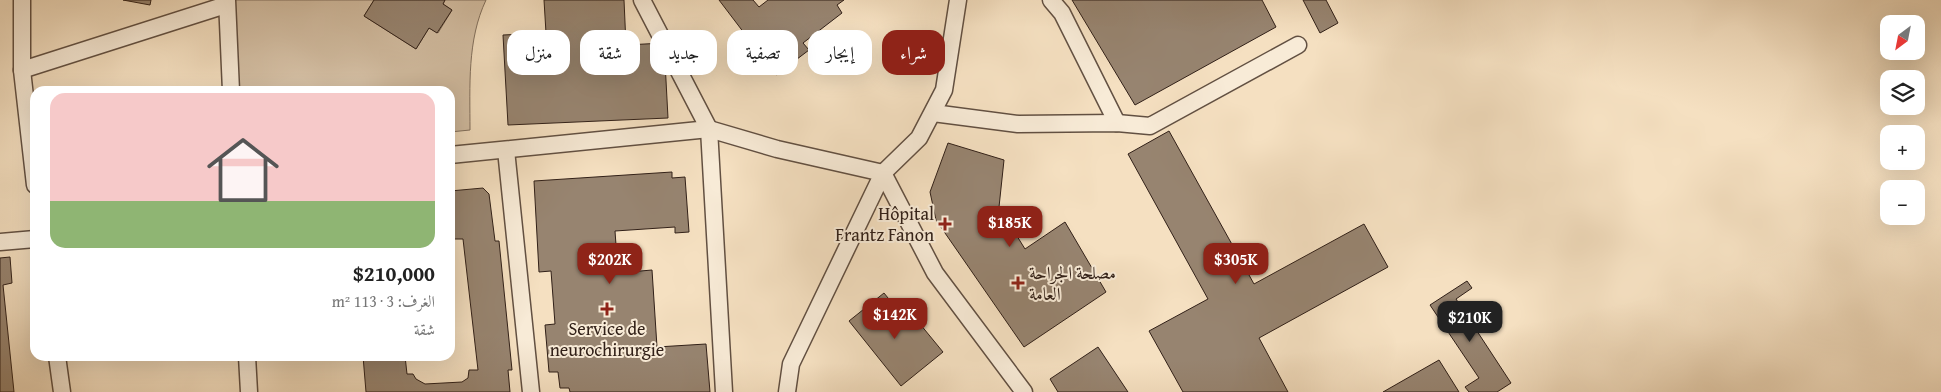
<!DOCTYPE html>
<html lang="ar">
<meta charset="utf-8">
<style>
body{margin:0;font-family:"Gentium Book Plus",Amiri,serif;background:#f6f6f6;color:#222;direction:rtl;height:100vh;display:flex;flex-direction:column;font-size:19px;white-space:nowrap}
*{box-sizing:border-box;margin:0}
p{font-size:16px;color:#767676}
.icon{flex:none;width:28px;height:28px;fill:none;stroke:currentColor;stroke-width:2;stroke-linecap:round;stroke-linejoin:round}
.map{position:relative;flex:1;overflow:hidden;direction:ltr}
.panel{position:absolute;left:30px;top:86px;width:425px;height:275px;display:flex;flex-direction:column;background:#fff;border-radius:15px;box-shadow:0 5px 20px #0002;direction:rtl}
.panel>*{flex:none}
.hud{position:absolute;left:470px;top:30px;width:475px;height:45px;direction:rtl;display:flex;gap:10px}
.needle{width:32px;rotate:212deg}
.tools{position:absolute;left:1880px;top:15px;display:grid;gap:10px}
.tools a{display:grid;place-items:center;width:45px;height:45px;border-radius:10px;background:#fff;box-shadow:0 5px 20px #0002;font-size:25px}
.price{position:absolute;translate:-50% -42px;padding:0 11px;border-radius:10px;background:#8f2418;color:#fff;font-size:16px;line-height:32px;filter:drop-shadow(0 1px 2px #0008)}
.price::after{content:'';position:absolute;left:50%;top:30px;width:15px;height:11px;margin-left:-8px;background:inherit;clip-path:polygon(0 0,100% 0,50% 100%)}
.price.active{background:#222;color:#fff}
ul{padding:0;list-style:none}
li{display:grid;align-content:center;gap:10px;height:265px;padding:0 20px}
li+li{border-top:1px solid #e0e0e0}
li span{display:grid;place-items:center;height:155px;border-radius:15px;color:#555}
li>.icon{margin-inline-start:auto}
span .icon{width:90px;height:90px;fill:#fffc;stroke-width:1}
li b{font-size:21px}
.chip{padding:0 18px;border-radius:15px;background:#fff;box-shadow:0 5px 20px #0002;font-size:18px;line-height:45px}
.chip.active{background:#8f2418;color:#fff}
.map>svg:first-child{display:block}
.green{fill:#d4bfa4;stroke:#82705e}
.building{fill:#978470;stroke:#312018}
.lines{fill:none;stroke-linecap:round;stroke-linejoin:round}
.service-casing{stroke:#625042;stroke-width:19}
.service{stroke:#f8ebd7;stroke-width:16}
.poi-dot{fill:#8f2418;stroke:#f8ebd7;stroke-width:2}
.labels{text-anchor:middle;stroke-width:4;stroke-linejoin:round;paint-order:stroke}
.poi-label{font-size:18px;fill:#312018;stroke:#f8ebd7;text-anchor:end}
</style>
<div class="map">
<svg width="1941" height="392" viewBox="0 0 1941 392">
<rect width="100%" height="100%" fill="#f5e0c1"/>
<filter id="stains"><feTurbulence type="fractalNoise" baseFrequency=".004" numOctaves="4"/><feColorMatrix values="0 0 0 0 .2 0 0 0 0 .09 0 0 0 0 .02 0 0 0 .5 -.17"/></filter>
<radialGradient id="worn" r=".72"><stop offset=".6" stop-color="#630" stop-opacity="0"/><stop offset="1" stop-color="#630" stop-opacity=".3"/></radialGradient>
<!-- green -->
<path class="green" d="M227 0H374L364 16 416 49 429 28 438 33 452 10 443 4 445 0H486C467 40 470 86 470 130L450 132V91H239Z"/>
<!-- building -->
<g class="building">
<path d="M123 0H151L150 5Z"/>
<path d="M374 0H445L443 4 452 10 437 33 429 28 416 49 364 16Z"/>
<path d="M544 0H624L626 45 664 43 668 118 508 125 503 35 546 33Z"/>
<path d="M719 0H753L759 7 768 0H844L837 5 842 13 803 43 809 50 776 75Z"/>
<path d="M1072 0H1262L1276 27 1135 105Z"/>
<path d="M1303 0H1326L1338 23 1320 33Z"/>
<path d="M1169 131 1254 284 1364 224 1388 267 1259 338 1288 392H1183L1149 331 1208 299 1128 154Z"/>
<path d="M948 143 1004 160 999 207 1025 249 1065 222 1106 292 1024 347 936 220 930 192Z"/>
<path d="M672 172V178L685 177 689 232 675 233V227L615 231 618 273 652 270 657 347 706 344 710 392H570L569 388H560L558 372H549L545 325 555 324 551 271 539 272 534 181Z"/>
<path d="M483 188 489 194 495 241H499L512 370H508L510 392H366L363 356H405L407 374H413L416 379 425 384 462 382 468 378 469 370H478L463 239H455L450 236V191Z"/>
<path d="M10 257 12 283 3 285 14 392H0V258Z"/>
<path d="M1467 281 1472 288 1456 299 1511 383 1497 392H1469L1465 387 1479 378 1430 305Z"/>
<path d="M884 293 913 329 920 324 943 352 901 386 849 321Z"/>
<path d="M1098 347 1128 392H1058L1050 379Z"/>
<path d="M1439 360 1459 392H1383Z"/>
</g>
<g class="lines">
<defs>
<g id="service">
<path d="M22 0V70L35 185"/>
<path d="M227 0 231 91"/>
<path d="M642 0 709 129 724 392"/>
<path d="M1051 0 1062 13 1117 123"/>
<path d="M22 70 226 5"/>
<path d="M933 113 1018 124 1117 123 1150 126 1298 45"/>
<path d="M506 150 531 392"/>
<path d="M450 155 709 129 777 149 883 173 935 273 1024 392"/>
<path d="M0 242 35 239"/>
<path d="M57 356 62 392"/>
<path d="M247 356 249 392"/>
<path d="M787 392 791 364 883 173 919 138 944 90 958 0"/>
</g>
</defs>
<!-- service casing -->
<use href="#service" class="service-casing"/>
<!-- service -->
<use href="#service" class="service"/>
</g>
<!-- markers -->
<g class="poi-dot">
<path d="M942.5 216.5h5v5h5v5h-5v5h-5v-5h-5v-5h5z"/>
<path d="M1015.5 275.5h5v5h5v5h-5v5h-5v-5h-5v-5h5z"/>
<path d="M604.5 301.5h5v5h5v5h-5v5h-5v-5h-5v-5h5z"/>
</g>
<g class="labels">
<!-- poi labels -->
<g class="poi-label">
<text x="934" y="220">Hôpital<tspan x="934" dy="21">Frantz Fanon</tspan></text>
<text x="1029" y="279" text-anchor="start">مصلحة الجراحة<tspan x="1029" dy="21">العامة</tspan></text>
<text x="607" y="335" text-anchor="middle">Service de<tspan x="607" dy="21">neurochirurgie</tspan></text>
</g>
</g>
<rect width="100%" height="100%" filter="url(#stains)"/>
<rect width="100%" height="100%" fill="url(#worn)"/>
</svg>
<div class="tools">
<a><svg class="needle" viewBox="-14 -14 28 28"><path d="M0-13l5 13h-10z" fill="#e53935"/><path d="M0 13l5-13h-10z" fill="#767676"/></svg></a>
<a><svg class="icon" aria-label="layers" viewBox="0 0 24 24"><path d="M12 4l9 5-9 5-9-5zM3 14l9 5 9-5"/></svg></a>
<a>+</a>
<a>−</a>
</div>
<b class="price" style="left:1010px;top:248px">$185K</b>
<b class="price" style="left:610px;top:285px">$202K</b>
<b class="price" style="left:1236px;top:285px">$305K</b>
<b class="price" style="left:895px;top:340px">$142K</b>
<b class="price active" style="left:1470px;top:343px">$210K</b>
<div class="hud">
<a class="chip active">شراء</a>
<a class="chip">إيجار</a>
<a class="chip">تصفية</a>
<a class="chip">جديد</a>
<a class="chip">شقة</a>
<a class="chip">منزل</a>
</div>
<section class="panel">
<ul>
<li><span style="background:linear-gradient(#f6c9c9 70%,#8fb573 0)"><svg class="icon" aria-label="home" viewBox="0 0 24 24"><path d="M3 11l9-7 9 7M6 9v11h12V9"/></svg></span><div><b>$210,000</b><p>الغرف: 3 · 113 m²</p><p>شقة</p></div></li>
</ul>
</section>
</div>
